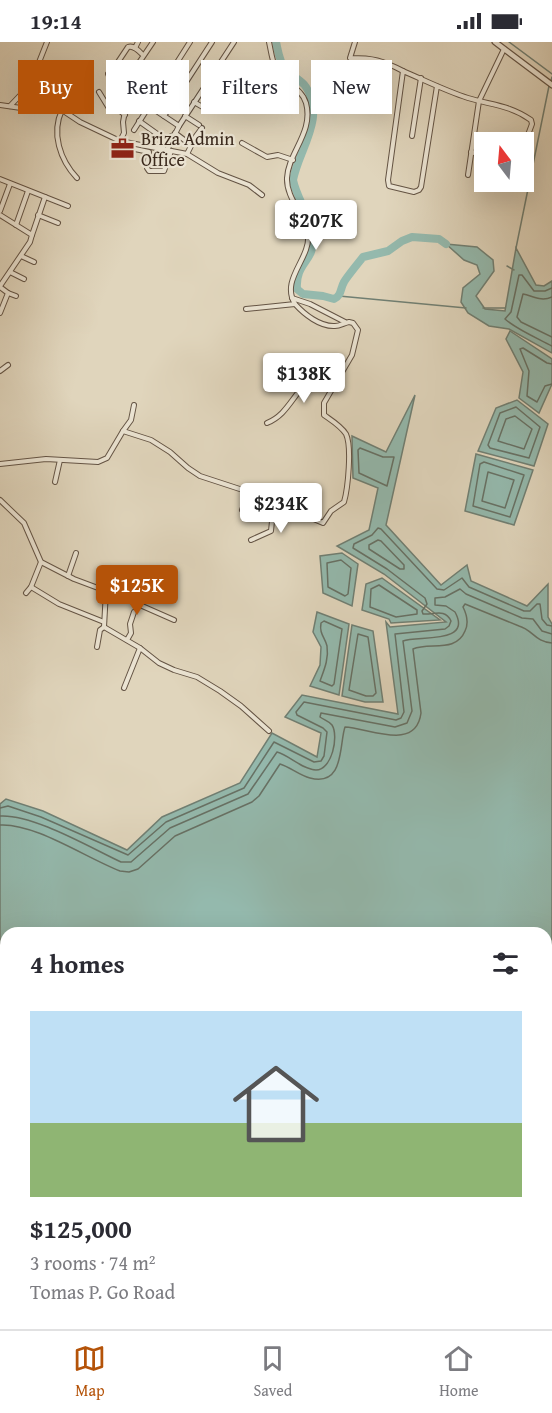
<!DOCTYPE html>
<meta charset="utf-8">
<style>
body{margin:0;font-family:"Gentium Book Plus",serif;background:#f2f2f3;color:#2b2b33;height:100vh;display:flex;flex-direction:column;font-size:22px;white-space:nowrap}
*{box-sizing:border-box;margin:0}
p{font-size:20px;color:#7c7c81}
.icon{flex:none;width:33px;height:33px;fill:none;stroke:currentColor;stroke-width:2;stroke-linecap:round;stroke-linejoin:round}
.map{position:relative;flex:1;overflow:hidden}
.drawer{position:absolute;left:0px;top:885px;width:552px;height:402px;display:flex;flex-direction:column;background:#fff;border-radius:18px 18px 0 0;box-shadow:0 6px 24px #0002}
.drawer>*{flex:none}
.top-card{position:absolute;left:18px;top:18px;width:516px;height:54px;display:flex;gap:12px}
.needle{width:39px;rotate:344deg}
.buttons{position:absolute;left:474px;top:90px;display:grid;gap:12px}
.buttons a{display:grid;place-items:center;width:60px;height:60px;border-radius:0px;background:#fff;box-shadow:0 6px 24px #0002;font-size:30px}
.price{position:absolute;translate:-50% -51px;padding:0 14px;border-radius:6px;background:#fff;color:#222;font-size:20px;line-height:39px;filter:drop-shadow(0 2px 3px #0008)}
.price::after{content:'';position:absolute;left:50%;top:36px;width:18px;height:14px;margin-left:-9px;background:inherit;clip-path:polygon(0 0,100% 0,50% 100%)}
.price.active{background:#b45309;color:#fff}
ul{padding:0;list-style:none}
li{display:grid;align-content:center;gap:12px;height:318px;padding:0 30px}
li span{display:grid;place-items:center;height:186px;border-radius:0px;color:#555}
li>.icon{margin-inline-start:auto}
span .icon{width:108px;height:108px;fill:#fffc;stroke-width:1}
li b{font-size:26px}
h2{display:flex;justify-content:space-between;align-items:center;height:72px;padding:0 30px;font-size:26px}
.chip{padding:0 21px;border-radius:0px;background:#fff;box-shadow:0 6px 24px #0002;font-size:21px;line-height:54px}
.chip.active{background:#b45309;color:#fff}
.status{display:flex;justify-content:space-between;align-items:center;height:42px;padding:0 30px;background:#fff;direction:ltr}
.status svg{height:16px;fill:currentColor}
.dock{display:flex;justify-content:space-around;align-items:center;height:84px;border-top:2px solid #e1e1e2;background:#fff;font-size:16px;color:#7c7c81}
.dock a{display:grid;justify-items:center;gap:3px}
.dock .active{color:#b45309}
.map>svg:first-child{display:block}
.green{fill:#b7bc8d;stroke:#787255;stroke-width:1.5}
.water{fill:#94b9ad;stroke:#707f73;stroke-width:1.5}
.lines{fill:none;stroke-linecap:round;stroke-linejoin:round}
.shore{stroke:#677165;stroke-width:1.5}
.stream{stroke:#707f73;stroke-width:1.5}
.river{stroke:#94b9ad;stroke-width:8}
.minor-casing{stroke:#645445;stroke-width:6}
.tertiary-casing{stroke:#645445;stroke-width:7}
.minor{stroke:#ebe4d3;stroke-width:4}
.tertiary{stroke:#ebe4d3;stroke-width:4.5}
.labels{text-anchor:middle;stroke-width:4.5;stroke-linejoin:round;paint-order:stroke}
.poi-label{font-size:18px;fill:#3a291d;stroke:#ebe4d3;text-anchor:start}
</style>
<div class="status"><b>19:14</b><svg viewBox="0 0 49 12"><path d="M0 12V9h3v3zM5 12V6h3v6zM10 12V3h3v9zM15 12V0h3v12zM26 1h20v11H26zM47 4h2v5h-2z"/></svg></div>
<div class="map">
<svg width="552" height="1287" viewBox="0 0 552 1287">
<rect width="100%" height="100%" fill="#e0d5bc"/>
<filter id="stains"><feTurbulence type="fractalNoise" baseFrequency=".00333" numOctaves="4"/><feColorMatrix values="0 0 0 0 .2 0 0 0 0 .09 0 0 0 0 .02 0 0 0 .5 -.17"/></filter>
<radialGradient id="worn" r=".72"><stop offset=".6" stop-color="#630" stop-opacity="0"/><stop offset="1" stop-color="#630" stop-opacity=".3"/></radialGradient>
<!-- green -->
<path class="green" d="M548 1202 552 1205V1287H467L473 1281H546V1205Z"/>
<!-- water -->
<g class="water">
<path d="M446 202 477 205 493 218 494 229 476 254 485 267 505 269 516 206 536 243 544 244 552 239V311L509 287 489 284 468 271 461 260 463 246 480 232 477 223 464 218Z"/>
<path d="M510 289 552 317V342L539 371 519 356 523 330 506 297Z"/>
<path d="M415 353 386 483 441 543 467 523 471 539 527 564 548 542V575L552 582V1205L548 1202 546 1205V891H6V1112L0 1108V762L6 757 43 769 127 808 162 775 240 741 272 691 317 715 321 691 285 675 302 653 398 672 386 580 390 585 446 580 384 532 337 504 369 488 378 446 353 436 352 394 386 410Z"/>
<path d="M517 358 548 382 534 424 478 409 496 366Z"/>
<path d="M476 412 533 428 514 483 465 469Z"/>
<path d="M342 511 358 522 352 564 323 551 320 514Z"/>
<path d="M382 536 440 578 391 581 389 577 362 568 366 542Z"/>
<path d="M317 570 349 582 339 653 310 644 320 623 321 605 313 590Z"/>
<path d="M352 583 373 589 383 660H365L342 654Z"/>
<path d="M22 1281H87L88 1287H28Z"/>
</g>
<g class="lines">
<!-- shore -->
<g class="shore">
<path d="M552 246 545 249H534L522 233H519L511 270 505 277C516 287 537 296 552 304"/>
<path d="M552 255C541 260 533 254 523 252L517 275 521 280 552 295"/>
<path d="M552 322 547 321 523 306 520 307 529 329 527 354 537 360 545 344 552 342"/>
<path d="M516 365 540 385 529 416 490 406 488 403 500 371Z"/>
<path d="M515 374 532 387 524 407 498 399 506 377Z"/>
<path d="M360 406 383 415H394L387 444 359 431 358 408Z"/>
<path d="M484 420 524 433 510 475 473 464 480 422Z"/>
<path d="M488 430 514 438 505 466 482 459Z"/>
<path d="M378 498 381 499 404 523V527H400L369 507V503Z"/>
<path d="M341 518 351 526 348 552 345 554 328 545 327 521Z"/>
<path d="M379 543 417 568V572L396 575 370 565 371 547Z"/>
<path d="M324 579 342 587 334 642 332 644 320 639C324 628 329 617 327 604 325 595 319 592 321 581Z"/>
<path d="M358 592 368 595 376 651 373 654H366L349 648Z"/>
<path d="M0 766 8 764 41 775 128 813 166 780 244 746 274 700 314 720 321 719 324 714 327 690 323 686 297 673 296 670 304 660 396 678 401 676 404 670 395 592 445 587 449 584 451 579C445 566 434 573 423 572L422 569 427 562 425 556 387 527 353 506 354 502 372 493 378 486 381 487 437 547 444 548 462 536 469 545 524 569H530L537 562H540L542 577 547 583 552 584"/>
<path d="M0 774C33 772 89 805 121 820H131L170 786 248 752 277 710C289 713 303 728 316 728 332 728 339 694 332 683 329 679 324 678 320 675L321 671 395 685 407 681 412 669 403 599C417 593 473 603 455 570L446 564 435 563V556L445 555 460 547 466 552 522 576 533 577 542 589 552 592"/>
<path d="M0 783C35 781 86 816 120 829L129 830 138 827 175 794 252 760 259 754 280 722C290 725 299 733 310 736 345 745 339 702 345 685 369 686 416 710 421 671L413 607C430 600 456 611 465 589 469 581 467 573 463 565L465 562 519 584C533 588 535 600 552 601"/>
</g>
<!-- stream -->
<g class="stream">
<path d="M509 0 552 32"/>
<path d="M551 39 552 35"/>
<path d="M516 206 549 44"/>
<path d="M507 224 514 228"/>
<path d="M339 254 466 266"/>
<path d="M483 266H505"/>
</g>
<!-- river -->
<path class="river" d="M276 0C278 8 279 20 285 26 290 34 301 37 306 45 326 76 299 107 293 138 297 158 314 179 313 200 313 219 295 222 297 247L303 252 323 254 334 257C342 253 340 247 344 240 346 236 359 220 363 215L388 209 402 199 412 195 439 197 446 202"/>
<defs>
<g id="minor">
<path d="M355 0 350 16C373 16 382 18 403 29"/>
<path d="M135 6 138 0"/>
<path d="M143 13C139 9 134 3 128 5L118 20 132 31 153 0"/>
<path d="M108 32 121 30 131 34"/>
<path d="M437 44 421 145 419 148 414 150 389 144 388 138 403 29C424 38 446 49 468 56 491 63 510 63 531 78L532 82 525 101"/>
<path d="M99 50 110 68 120 69 125 73"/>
<path d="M194 60 206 67"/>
<path d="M0 63 28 67 62 68 80 80 120 99 187 112 218 131 249 143 262 153"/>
<path d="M10 64 30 43 47 0"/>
<path d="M149 64 179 84"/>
<path d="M62 68C51 91 60 118 77 136"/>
<path d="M164 74 212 0"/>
<path d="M185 74 199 83"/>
<path d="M139 79 160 94"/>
<path d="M134 88 190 0"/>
<path d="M175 91 187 100"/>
<path d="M412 94 421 36"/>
<path d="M120 99 124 91 123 80 132 31"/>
<path d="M242 101 267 115 278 113 293 118"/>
<path d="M135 107 149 110 147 126 149 129H164L171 109"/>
<path d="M162 107 171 94 174 93"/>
<path d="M167 108 179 84 234 0"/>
<path d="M471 110 484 114"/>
<path d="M187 112 196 94 202 86"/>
<path d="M468 133 479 59 504 7"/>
<path d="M0 137 68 164"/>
<path d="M0 169 10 142"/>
<path d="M0 173 32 193 30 200 0 244"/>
<path d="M38 173 58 181"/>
<path d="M16 183 28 149"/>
<path d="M32 193 45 155"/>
<path d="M21 214 34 220"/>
<path d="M10 230 24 237"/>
<path d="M0 245 8 251 0 271"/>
<path d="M8 251 16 254"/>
<path d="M292 256 310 262 345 280"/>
<path d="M246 267 295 262C280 237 311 217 308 192 305 173 286 156 287 136 288 111 314 90 306 61 302 46 283 40 276 27 272 19 271 9 269 0"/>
<path d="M0 329 8 323"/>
<path d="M267 381C284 374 290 360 301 347 307 339 331 330 341 330"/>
<path d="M123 389 131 378 134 363"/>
<path d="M0 422 46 417 98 420 107 416 123 389 151 398 170 410 188 426 200 434 255 452 323 481 331 469 344 460C348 446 352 405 346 392 341 384 331 378 324 373V361L352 313 358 288 353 281 349 280C344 281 340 284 335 284 320 285 304 272 295 262"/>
<path d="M55 440 60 418"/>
<path d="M0 458 24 481 41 520 74 537 106 549 104 585 100 588 97 605"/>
<path d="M242 468 249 451"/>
<path d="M251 498 271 489 274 460"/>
<path d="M68 534 76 511"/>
<path d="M31 545 59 562 104 580"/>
<path d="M26 551 31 545 41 520"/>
<path d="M107 551 124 556 174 578"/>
<path d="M104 585 140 606 159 621 174 628 197 635 220 649 241 664 269 689"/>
<path d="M127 598 131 591 130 582 134 570"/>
<path d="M124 646 140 606"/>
<path d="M0 1174 6 1166"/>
<path d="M199 1287 204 1281"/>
</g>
<path id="tertiary" d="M495 0 552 43"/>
</defs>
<!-- minor casing -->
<use href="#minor" class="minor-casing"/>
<!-- tertiary casing -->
<use href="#tertiary" class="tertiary-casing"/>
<!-- minor -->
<use href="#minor" class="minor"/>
<!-- tertiary -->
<use href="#tertiary" class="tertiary"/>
</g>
<!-- icons -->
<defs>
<symbol id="office-bare" viewBox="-9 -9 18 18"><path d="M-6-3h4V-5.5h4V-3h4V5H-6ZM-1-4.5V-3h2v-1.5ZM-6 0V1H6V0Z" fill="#8f2418" stroke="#ebe4d3" stroke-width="2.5" paint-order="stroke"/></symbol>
</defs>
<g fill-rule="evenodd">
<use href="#office-bare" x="106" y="90" width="33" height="33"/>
</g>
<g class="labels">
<!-- poi labels -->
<g class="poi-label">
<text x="141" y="103">Briza Admin<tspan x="141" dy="21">Office</tspan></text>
</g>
</g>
<rect width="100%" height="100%" filter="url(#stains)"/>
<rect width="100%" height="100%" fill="url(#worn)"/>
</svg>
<div class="buttons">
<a><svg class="needle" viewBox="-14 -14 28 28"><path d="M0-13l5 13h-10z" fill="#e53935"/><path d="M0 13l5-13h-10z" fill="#7c7c81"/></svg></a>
</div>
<b class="price" style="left:316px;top:209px">$207K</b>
<b class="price" style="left:304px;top:362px">$138K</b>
<b class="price" style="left:281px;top:492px">$234K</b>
<b class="price active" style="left:137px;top:574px">$125K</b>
<div class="top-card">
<a class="chip active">Buy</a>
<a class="chip">Rent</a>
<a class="chip">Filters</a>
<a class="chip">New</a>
</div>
<section class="drawer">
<h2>4 homes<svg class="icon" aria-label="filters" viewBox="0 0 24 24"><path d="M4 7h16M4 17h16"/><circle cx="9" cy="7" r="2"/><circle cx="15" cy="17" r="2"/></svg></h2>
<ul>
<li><span style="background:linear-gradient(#bfe0f5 60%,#8fb573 0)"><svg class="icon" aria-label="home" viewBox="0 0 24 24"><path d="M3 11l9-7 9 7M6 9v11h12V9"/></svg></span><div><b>$125,000</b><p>3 rooms · 74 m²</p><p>Tomas P. Go Road</p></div></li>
</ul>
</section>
</div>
<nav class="dock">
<a class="active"><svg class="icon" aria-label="map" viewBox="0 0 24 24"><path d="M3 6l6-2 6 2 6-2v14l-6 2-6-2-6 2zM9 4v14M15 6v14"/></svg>Map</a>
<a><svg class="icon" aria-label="saved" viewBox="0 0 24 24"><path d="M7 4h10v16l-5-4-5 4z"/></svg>Saved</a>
<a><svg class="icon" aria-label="home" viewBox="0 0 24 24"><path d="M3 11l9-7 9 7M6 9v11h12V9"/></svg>Home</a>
</nav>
